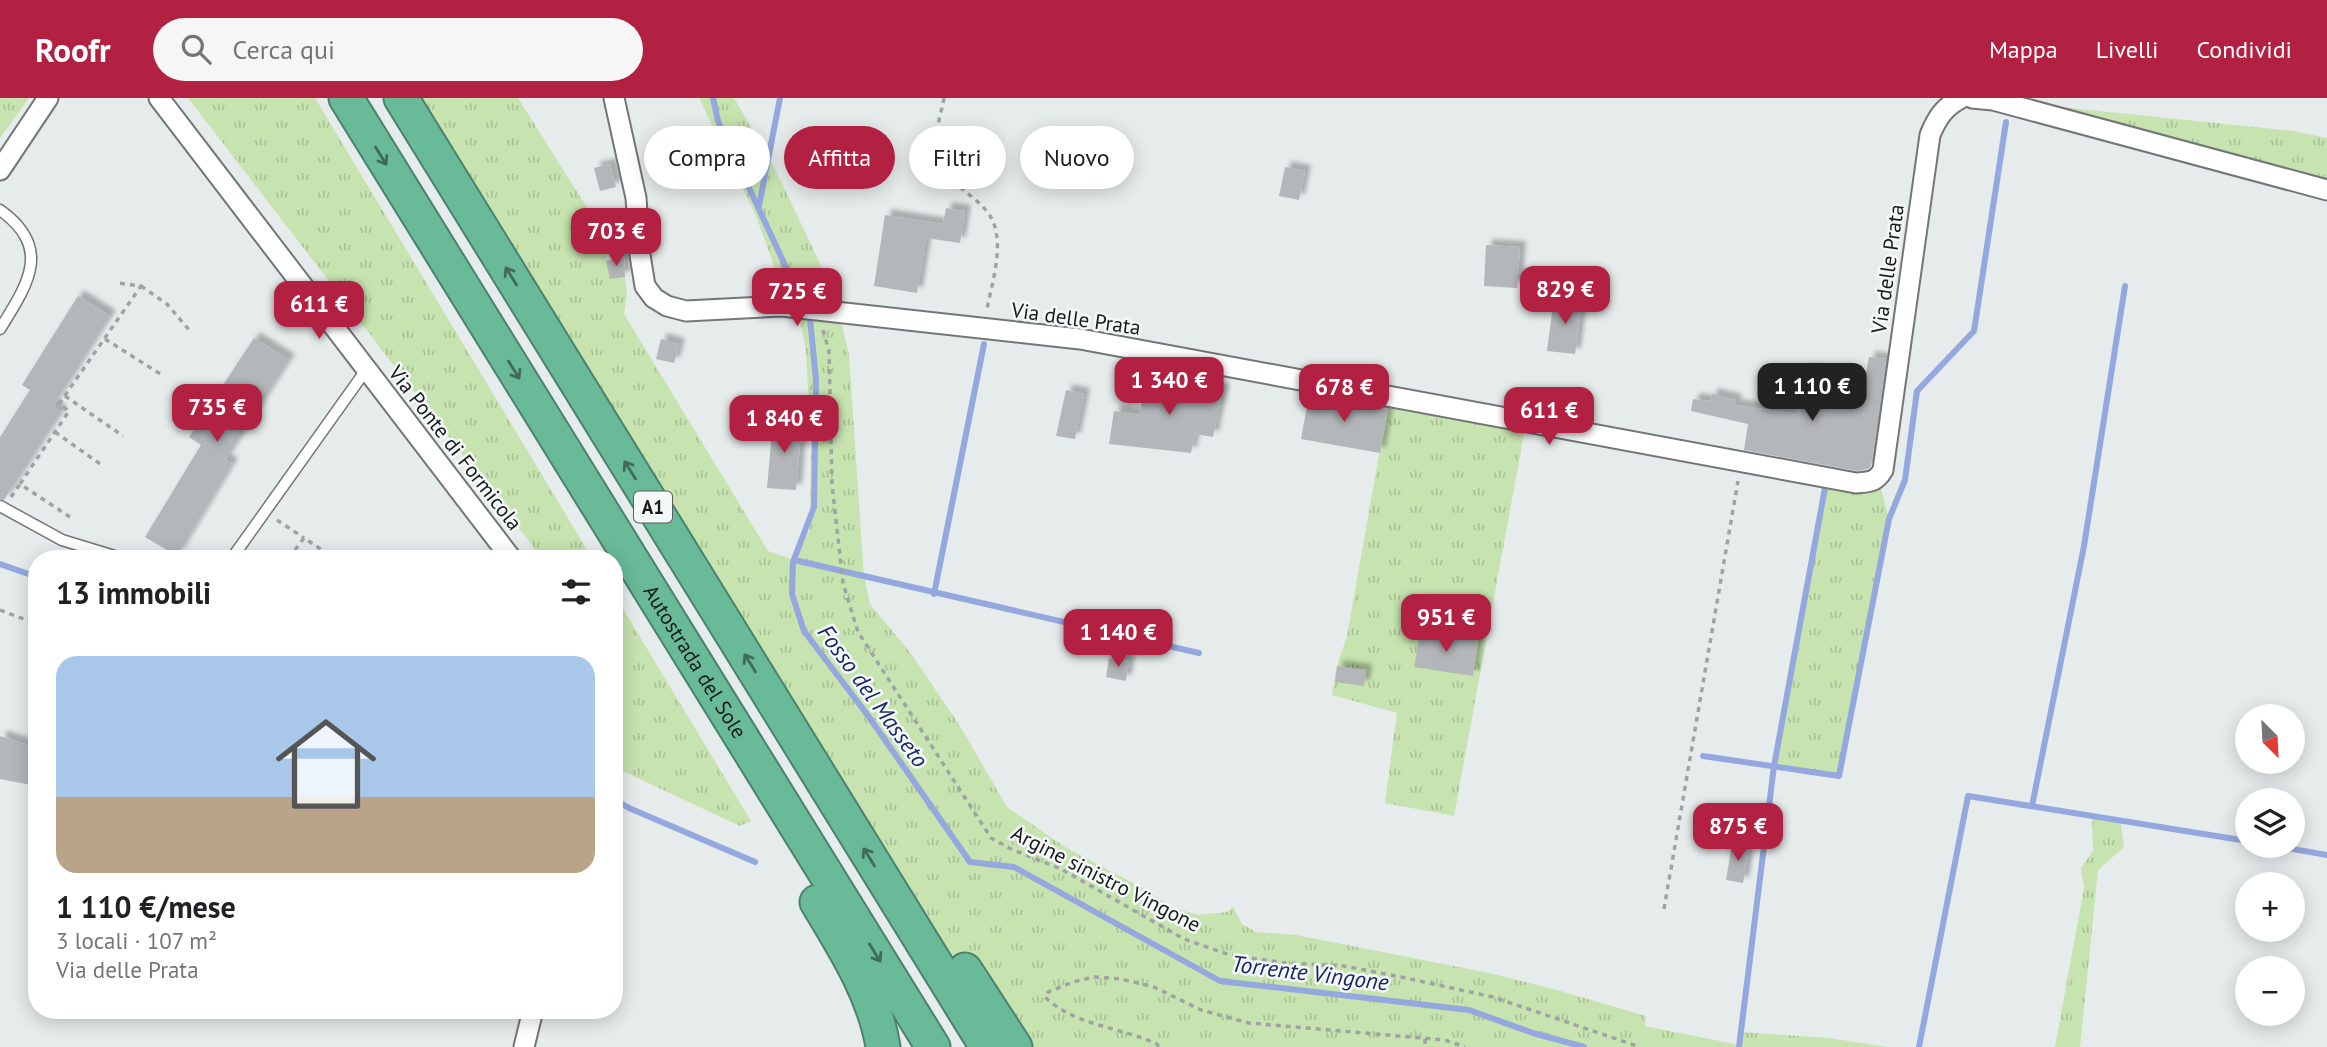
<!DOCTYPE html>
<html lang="it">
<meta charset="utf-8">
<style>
body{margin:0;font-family:"PT Sans",sans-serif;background:#f6f6f6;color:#202124;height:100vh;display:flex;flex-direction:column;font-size:26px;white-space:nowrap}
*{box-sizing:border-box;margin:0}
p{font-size:23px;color:#757577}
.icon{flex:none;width:38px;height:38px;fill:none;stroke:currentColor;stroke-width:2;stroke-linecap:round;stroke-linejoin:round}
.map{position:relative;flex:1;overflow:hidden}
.panel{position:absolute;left:28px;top:452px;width:595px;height:469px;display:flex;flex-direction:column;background:#fff;border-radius:28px;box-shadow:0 4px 18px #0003}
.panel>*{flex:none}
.top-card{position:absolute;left:644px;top:28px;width:665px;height:63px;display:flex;gap:14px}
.needle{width:46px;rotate:156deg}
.controls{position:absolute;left:2235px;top:606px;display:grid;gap:14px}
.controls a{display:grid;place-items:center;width:70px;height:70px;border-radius:50%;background:#fff;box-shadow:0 4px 18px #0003;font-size:35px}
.price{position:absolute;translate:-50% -60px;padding:0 16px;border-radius:14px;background:#b32142;color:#fff;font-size:23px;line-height:46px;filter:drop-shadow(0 2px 4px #0008)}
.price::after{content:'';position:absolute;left:50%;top:42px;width:21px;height:16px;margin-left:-10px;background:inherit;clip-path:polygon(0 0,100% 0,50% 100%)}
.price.selected{background:#222;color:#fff}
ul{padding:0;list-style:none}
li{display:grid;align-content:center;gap:14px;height:371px;padding:0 28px}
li+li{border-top:2px solid #e0e0e0}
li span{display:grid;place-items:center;height:217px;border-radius:21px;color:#555}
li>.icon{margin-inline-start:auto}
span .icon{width:126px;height:126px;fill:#fffc;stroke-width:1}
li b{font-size:30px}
h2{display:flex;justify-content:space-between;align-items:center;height:84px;padding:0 28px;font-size:30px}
.tag{padding:0 24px;border-radius:32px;background:#fff;box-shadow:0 4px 18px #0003;font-size:24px;line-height:63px}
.tag.selected{background:#b32142;color:#fff}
header{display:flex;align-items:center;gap:42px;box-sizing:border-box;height:98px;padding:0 35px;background:#b32142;color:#fff}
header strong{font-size:33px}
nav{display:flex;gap:38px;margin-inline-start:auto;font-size:24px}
.search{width:490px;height:63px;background:#f6f6f6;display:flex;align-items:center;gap:18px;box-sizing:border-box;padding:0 24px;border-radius:38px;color:#757577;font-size:26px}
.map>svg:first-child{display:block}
.grass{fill:url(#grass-tufts)}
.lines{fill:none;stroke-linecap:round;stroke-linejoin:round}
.stream{stroke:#95a7df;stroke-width:6}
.building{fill:#b3b7b9;filter:url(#shadow)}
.service-casing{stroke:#727676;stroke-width:13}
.minor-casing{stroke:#727676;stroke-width:23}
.motorway-casing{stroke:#4c826d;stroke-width:37}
.path{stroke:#9fa3a3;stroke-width:3.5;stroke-dasharray:5 5;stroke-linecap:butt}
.service{stroke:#fff;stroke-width:10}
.minor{stroke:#fff;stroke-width:19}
.motorway{stroke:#68ba99;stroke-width:33}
.oneway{stroke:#406a5a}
.labels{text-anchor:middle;stroke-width:5;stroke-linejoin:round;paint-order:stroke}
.shield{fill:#f4f8f8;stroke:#5b5d5d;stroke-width:2}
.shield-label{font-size:19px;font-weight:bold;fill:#191b1b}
.street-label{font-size:21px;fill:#191b1b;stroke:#f4f8f8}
.water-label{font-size:23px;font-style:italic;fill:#192465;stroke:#f4f8f8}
</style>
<header>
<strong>Roofr</strong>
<div class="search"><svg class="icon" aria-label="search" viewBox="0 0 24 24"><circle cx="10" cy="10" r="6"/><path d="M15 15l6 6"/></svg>Cerca qui</div>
<nav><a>Mappa</a><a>Livelli</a><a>Condividi</a></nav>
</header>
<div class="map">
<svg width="2327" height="949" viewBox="0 0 2327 949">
<defs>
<pattern id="grass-tufts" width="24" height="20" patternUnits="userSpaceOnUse" patternTransform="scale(1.75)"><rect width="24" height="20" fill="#c7e3b0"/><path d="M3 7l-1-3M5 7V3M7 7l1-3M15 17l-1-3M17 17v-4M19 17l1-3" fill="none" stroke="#aac297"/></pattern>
<filter id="shadow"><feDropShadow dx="6" dy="-6" stdDeviation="2" flood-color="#0004"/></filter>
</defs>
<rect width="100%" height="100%" fill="#e6ebeb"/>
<!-- grass -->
<g class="grass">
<path d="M0 0H29L0 40Z"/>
<path d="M188 0H315L592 460H542Z"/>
<path d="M411 0H518L600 130 610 180 625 179 627 195 624 216 768 453 794 462 810 432 811 341 806 253 798 210 781 187 756 118 699 0H734L775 71 817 159 839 214 849 257 864 479 870 506 912 557 960 628 1007 709 1065 749 1144 791 1175 811 1198 817 1227 814 1233 809 1242 826 1256 834 1296 837 1489 875 1557 892 1646 918 1645 928 1739 947 1741 934 1828 940 1888 949H1015L964 871 905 817Z"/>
<path d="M1993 2 2293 33 2327 40V92Z"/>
<path d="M1389 300 1526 325 1454 718 1385 705 1397 615 1332 597 1337 568 1347 538Z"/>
<path d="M1829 380H1878L1889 421 1839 678 1774 668 1825 390Z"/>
<path d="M614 496 751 723 740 728 614 669 617 624 614 582Z"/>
<path d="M2092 717 2120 721 2124 749 2098 772 2080 949H2055L2084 790 2081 770 2093 753Z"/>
</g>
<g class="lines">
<!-- stream -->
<g class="stream">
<path d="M713 0 718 23 810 221 816 281 814 409 793 464 792 496 804 533 869 619 970 764 1014 769 1220 883 1469 912 1533 935 1584 949"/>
<path d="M759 108 780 0"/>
<path d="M794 462 1199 555"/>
<path d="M0 466 37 479"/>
<path d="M934 496 984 246"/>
<path d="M1703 658 1839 678 1889 421 1905 382 1917 293 1974 233 2006 24"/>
<path d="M614 701 629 710 755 764"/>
<path d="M2032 708 2084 448 2125 188"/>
<path d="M2271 747 2327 757"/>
<path d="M1739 949 1774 668 1825 390"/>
<path d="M1919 949 1968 698 2247 743"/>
</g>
</g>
<!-- building -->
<g class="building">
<path d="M610 66 616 89 600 93 594 70Z"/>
<path d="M1285 69 1305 73 1299 102 1279 98Z"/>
<path d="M946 110 965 113 960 145 926 140 917 195 874 188 885 117 943 126Z"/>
<path d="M1486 147 1520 149 1517 190 1484 188Z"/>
<path d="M624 158 625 179 610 181 606 163Z"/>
<path d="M78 198 110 218 53 308 61 314 4 402 0 401V339L30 292 22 287Z"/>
<path d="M1554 199 1582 202 1575 256 1547 253Z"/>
<path d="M254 240 289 262 225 362 232 366 177 458 145 439 201 347 189 339Z"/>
<path d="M661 241 679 246 674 265 656 261Z"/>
<path d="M1869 259 1886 261 1871 368 1868 371 1857 373 1744 352 1748 326 1691 313 1693 301 1710 303 1712 296 1736 302 1735 307 1797 316 1804 272 1824 275 1821 298 1861 304Z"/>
<path d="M1145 279 1223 291 1213 339 1195 336 1191 355 1109 346 1114 313 1140 317Z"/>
<path d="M1066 292 1084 296 1075 341 1056 338Z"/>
<path d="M1309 297 1388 311 1380 355 1301 341Z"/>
<path d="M773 322 802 324 796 392 767 390Z"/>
<path d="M1420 535 1478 543 1473 578 1414 569Z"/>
<path d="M1109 560 1129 563 1126 583 1106 579Z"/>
<path d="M1337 568 1366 572 1364 588 1335 584Z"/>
<path d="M0 638 37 650V688L0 681Z"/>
<path d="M1732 746 1749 749 1743 785 1726 782Z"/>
</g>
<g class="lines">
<defs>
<g id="service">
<path d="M0 112C53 150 28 186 0 231"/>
<path d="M0 408 62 442 121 460"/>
<path d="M232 460 366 272"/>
</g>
<g id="minor">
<path d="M159 0 511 460"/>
<path d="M614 0 636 100 640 157 645 188 654 200 667 208 686 213 781 208 1080 241 1856 385C1870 384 1876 384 1883 372L1930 37C1937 20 1944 9 1961 0"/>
<path d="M1972 0 1993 2 2327 92"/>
<path d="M0 72 48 0"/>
<path d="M524 949 533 912"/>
</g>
<g id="motorway">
<path id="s1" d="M346 0 933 949"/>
<path d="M401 0 987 949"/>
<path d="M817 804C844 849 875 897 883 949"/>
<path d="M965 872 1015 949"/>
</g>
</defs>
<!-- service casing -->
<use href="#service" class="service-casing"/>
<!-- minor casing -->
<use href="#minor" class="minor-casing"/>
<!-- motorway casing -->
<use href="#motorway" class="motorway-casing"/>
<!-- path -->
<g class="path">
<path d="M944 0C942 12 933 42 934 53 938 85 984 97 994 126 1003 152 992 185 987 211"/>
<path d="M141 188 167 206 190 233"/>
<path d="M823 232 829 253 832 386 843 485 858 534 991 740 1011 751 1061 771 1184 841 1230 857 1285 865 1344 868 1401 879 1493 899 1640 949"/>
<path d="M105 241 162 277"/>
<path d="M65 298 123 338"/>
<path d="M55 334 103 368"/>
<path d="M11 399 20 386"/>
<path d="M70 419 20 386 69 313 59 306 141 188 118 185"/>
<path d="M277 422 304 440"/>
<path d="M289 460 304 440 334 460"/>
<path d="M0 512 37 526"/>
<path d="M1664 811 1738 383"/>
<path d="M1425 941V949"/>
<path d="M1158 949 1157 946C1121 929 1075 928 1045 899L1048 894 1073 884 1094 879 1121 881 1154 889 1201 912 1249 925 1445 942 1465 949"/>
</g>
<!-- service -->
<use href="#service" class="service"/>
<!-- minor -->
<use href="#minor" class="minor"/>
<!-- motorway -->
<use href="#motorway" class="motorway"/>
</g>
<!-- one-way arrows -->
<defs><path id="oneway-shaft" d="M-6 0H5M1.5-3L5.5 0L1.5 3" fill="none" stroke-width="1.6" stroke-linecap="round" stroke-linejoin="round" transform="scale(1.75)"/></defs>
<g class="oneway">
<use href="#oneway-shaft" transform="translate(381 58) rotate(58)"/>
<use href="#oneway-shaft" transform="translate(511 178) rotate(-122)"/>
<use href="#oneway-shaft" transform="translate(514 272) rotate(58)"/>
<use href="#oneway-shaft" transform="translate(630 372) rotate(-122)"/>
<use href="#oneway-shaft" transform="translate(750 565) rotate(-122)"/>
<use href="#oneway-shaft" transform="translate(869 759) rotate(-122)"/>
<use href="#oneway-shaft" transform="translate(875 855) rotate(58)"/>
</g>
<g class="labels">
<!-- shield labels -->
<rect class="shield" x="634" y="393.5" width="38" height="31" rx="5"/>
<g class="shield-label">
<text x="653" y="416">A1</text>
</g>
<!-- street labels -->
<g class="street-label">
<text transform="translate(1888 171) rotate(-82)" y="7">Via delle Prata</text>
<text transform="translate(1076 221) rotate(8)" y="7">Via delle Prata</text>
<text transform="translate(455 350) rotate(52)" y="7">Via Ponte di Formicola</text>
<text dy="7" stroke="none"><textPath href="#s1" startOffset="663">Autostrada del Sole</textPath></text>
<text transform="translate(1106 781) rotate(27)" y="7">Argine sinistro Vingone</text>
</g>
<!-- water labels -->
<g class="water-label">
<text transform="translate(873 598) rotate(54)" y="8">Fosso del Masseto</text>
<text transform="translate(1310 875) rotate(7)" y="8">Torrente Vingone</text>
</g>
</g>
</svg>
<div class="controls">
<a><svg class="needle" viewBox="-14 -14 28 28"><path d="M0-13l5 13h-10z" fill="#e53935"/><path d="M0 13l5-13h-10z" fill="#757577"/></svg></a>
<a><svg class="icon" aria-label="layers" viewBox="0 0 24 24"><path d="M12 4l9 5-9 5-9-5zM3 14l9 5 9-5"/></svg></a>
<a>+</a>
<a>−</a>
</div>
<b class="price" style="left:616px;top:170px">703 €</b>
<b class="price" style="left:1565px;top:228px">829 €</b>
<b class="price" style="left:797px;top:230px">725 €</b>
<b class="price" style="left:319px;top:243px">611 €</b>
<b class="price" style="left:1169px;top:319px">1 340 €</b>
<b class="price selected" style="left:1812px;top:325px">1 110 €</b>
<b class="price" style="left:1344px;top:326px">678 €</b>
<b class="price" style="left:217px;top:346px">735 €</b>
<b class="price" style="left:1549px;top:349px">611 €</b>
<b class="price" style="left:784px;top:357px">1 840 €</b>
<b class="price" style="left:1446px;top:556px">951 €</b>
<b class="price" style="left:1118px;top:571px">1 140 €</b>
<b class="price" style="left:1738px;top:765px">875 €</b>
<div class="top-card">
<a class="tag">Compra</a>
<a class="tag selected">Affitta</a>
<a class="tag">Filtri</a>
<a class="tag">Nuovo</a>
</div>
<section class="panel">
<h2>13 immobili<svg class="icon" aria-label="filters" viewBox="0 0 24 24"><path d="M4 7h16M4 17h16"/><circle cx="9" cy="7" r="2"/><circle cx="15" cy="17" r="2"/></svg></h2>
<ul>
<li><span style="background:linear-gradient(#a9c7e8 65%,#b9a48a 0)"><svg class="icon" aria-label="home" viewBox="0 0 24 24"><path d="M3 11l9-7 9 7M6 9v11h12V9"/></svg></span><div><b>1 110 €/mese</b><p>3 locali · 107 m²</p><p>Via delle Prata</p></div></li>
</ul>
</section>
</div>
